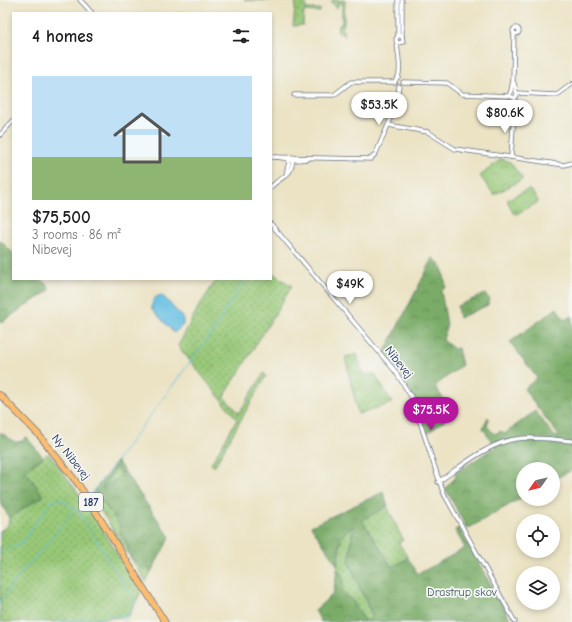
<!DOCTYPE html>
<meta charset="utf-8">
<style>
body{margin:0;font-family:"Comic Neue",sans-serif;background:#f6f6f6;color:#202124;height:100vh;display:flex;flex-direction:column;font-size:15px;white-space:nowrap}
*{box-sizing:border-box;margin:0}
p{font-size:13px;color:#757577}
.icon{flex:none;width:22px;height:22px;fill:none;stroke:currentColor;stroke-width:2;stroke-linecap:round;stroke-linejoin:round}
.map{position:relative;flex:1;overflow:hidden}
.sheet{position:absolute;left:12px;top:12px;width:260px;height:268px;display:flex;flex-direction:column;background:#fff;border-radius:0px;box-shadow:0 2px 6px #0003}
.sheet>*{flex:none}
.needle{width:26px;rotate:236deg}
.fabs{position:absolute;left:516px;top:462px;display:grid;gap:8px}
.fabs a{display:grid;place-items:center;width:44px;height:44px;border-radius:50%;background:#fff;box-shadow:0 2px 6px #0003;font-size:20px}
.price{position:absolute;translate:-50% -34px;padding:0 9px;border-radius:14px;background:#fff;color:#222;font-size:13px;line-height:26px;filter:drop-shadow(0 1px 2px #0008)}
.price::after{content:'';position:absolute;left:50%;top:24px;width:12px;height:9px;margin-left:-6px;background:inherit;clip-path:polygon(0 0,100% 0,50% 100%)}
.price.current{background:#b5179e;color:#fff}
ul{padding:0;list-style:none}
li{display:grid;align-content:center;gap:8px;height:212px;padding:0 20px}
li span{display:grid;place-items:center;height:124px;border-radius:0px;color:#555}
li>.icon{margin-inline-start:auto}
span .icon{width:72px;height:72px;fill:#fffc;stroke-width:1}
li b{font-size:17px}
h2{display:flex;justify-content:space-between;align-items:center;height:48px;padding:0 20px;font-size:17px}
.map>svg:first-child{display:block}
.grass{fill:url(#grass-dots);stroke:#5a7c6a}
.forest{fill:url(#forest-crowns);stroke:#4a6e63;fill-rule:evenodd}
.park{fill:url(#park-crowns);stroke:#5a7c6a}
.water{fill:#65c0e2;stroke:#4078a0}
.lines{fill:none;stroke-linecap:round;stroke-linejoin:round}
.stream{stroke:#65c0e2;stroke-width:1}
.minor-casing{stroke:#646e82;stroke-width:5}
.highway-casing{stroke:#646e82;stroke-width:7}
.minor{stroke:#fff;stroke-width:3.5}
.highway{stroke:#fcbd6f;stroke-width:5.5}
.labels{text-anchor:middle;stroke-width:3.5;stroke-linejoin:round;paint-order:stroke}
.shield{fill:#f6f6f2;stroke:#5d6b8a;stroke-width:1}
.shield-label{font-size:11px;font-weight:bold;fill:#1b2f5e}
.street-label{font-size:12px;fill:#1b2f5e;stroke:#f6f6f2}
.park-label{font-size:12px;fill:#405d66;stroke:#f6f6f2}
</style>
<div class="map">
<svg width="572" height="622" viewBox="0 0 572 622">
<defs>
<pattern id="grass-dots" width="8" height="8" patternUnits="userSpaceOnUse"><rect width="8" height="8" fill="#98c877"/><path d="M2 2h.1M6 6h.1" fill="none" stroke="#7ba365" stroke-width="1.8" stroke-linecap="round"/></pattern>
<pattern id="forest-crowns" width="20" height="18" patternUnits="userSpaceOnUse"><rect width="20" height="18" fill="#7aac68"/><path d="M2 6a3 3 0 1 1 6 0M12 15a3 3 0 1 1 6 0" fill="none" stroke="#638c59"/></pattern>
<pattern id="park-crowns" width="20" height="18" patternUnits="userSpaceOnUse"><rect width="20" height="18" fill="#98c877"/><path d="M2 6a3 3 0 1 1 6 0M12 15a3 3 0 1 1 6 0" fill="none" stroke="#7ba365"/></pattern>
</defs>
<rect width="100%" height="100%" fill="#f6f6f2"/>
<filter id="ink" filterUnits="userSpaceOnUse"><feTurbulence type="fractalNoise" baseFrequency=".025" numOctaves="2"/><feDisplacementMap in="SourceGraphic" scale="8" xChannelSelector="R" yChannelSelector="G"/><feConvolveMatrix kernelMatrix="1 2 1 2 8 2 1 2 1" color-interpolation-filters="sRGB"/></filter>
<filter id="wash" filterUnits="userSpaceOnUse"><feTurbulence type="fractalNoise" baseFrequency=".012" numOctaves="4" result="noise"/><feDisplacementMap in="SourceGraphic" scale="16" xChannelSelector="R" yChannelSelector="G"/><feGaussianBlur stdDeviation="0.9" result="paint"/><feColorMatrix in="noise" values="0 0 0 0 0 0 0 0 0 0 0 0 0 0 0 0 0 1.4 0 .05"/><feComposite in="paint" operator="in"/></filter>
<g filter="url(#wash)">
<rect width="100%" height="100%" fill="#ebe3c4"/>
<!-- grass -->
<g class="grass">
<path d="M244 0H306V9H320V12L304 11 303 25 293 26 296 1Z"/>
<path d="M332 0H345L344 24 342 28 345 37 337 30 340 24H342V3H338L337 8 332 3Z"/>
<path d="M271 272 292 286 224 397 239 413 264 373 266 376 214 467 211 464 237 419 178 346 199 306 217 279H271Z"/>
<path d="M357 354 363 374H375L392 403 358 414 345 357Z"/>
<path d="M49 453 90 509 141 592 129 616 72 622H0V531L8 526 9 518 43 496 25 470Z"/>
<path d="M116 467 122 476 102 489Z"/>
<path d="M94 490 120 526C121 537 128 543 130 556L147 567 151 572 146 582 91 495Z"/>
<path d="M387 506 403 540 399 543 408 558 392 567 362 520Z"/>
<path d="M353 526 349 563 373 618 366 622 355 605 342 592 337 571 341 539 343 534Z"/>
</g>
<!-- forest -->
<g class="forest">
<path d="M0 240 13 253V279H41L48 286 50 290 0 323Z"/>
<path d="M433 258C444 265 444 275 446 287L441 291 447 324 443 340 454 349 458 348 462 365 435 386 453 414 426 434C414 396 410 384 384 353Z"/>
<path d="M485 294 490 299 488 305 459 318 457 306Z"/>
<path d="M557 308 564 320 572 316V470L553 480V469H523V497L467 529 445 488 456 477 455 473 495 447 483 428 488 417 489 419 487 426 494 434 502 431 504 434 535 411 555 437 559 436 524 389 537 378 510 342Z"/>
<path d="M0 432 15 442 23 441 25 437 27 438 43 457 25 470 43 496 9 518 0 501Z"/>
<path d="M117 461 170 537 151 572 147 567 141 568 130 556 128 546 120 532V526L94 490ZM116 467 121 476 103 488H102Z"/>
<path d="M383 492 388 506 362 520 392 567 408 558 418 574 465 548 455 530 459 528 512 622H366L373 617 349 563 353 526C338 534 339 549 337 565L311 526Z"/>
<path d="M337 571H339L344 580 342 592 352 600 365 622H321L315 610 333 594Z"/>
</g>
<!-- park -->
<g class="park">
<path d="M501 159 510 162 523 179 494 195 480 176Z"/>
<path d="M527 190H530L538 200 537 203 516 214 513 213 508 202V199Z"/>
</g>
<!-- water -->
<path class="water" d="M162 295 183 318V325L174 333 152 309C151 301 155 296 162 295Z"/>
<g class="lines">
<!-- stream -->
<g class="stream">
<path d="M158 405 211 334 245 279"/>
<path d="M91 495 156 408"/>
<path d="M0 552 23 542 48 506 52 501 61 499 75 509 49 542 22 571 0 602"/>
<path d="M55 622 128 615 135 602 80 514 79 511 86 502"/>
<path d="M124 622 127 615"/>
</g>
</g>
</g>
<g filter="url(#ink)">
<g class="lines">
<defs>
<g id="minor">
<path d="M80 0 92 13"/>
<path d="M402 0V36"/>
<circle cx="516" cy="31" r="3"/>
<path d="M398 36V0"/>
<path d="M395 82C395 80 397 78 398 77 402 68 397 47 396 39L398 36H402L403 42 397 43"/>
<path d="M403 82 447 83 462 94 509 96"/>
<path d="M511 91 513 80 514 33"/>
<path d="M511 91 509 96 515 98 517 95 514 83"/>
<path d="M517 93 557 95 572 84"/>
<path d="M294 95H334L351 82H395"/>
<path d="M388 125 428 132 455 149 564 165 572 163"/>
<path d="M0 135 13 121"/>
<path d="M271 157 371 159 376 153 395 109 399 86"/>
<path d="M276 157 297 160 308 159"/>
<path d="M511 157 515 98"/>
<path d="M286 175 290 157"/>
<path d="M271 187C283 174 292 179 293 157"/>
<path d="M271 224 395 371 412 398 443 492 515 622"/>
<path d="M438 482C460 467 490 442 516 439 534 436 554 440 572 441"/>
</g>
<path id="highway" d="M0 395 39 435 79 485 165 622"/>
</defs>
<!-- minor casing -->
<use href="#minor" class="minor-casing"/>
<!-- highway casing -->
<use href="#highway" class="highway-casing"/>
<!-- minor -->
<use href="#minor" class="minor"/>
<!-- highway -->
<use href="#highway" class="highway"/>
</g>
</g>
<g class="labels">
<!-- shield labels -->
<rect class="shield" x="79" y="493" width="24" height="18" rx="3"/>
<g class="shield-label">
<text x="91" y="506">187</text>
</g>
<!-- street labels -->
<g class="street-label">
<text transform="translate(399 362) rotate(52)" y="4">Nibevej</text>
<text transform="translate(71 457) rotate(52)" y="4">Ny Nibevej</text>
</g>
<!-- park labels -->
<g class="park-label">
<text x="462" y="596">Drastrup skov</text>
</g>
</g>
</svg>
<div class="fabs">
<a><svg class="needle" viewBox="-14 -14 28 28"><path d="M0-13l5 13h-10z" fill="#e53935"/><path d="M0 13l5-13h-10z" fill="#757577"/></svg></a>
<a><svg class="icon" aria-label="locate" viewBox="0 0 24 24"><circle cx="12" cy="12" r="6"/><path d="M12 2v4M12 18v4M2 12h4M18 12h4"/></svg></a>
<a><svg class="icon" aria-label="layers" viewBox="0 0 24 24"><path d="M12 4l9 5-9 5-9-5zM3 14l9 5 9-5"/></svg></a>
</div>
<b class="price" style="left:379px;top:126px">$53.5K</b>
<b class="price" style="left:505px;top:134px">$80.6K</b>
<b class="price" style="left:350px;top:305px">$49K</b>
<b class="price current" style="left:431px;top:431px">$75.5K</b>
<section class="sheet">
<h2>4 homes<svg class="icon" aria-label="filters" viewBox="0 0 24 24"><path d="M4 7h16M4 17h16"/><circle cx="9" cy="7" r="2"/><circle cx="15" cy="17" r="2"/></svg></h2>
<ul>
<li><span style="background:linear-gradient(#bfe0f5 65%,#8fb573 0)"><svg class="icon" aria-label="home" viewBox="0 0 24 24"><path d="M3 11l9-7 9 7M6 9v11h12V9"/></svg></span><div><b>$75,500</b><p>3 rooms · 86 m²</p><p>Nibevej</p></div></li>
</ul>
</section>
</div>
